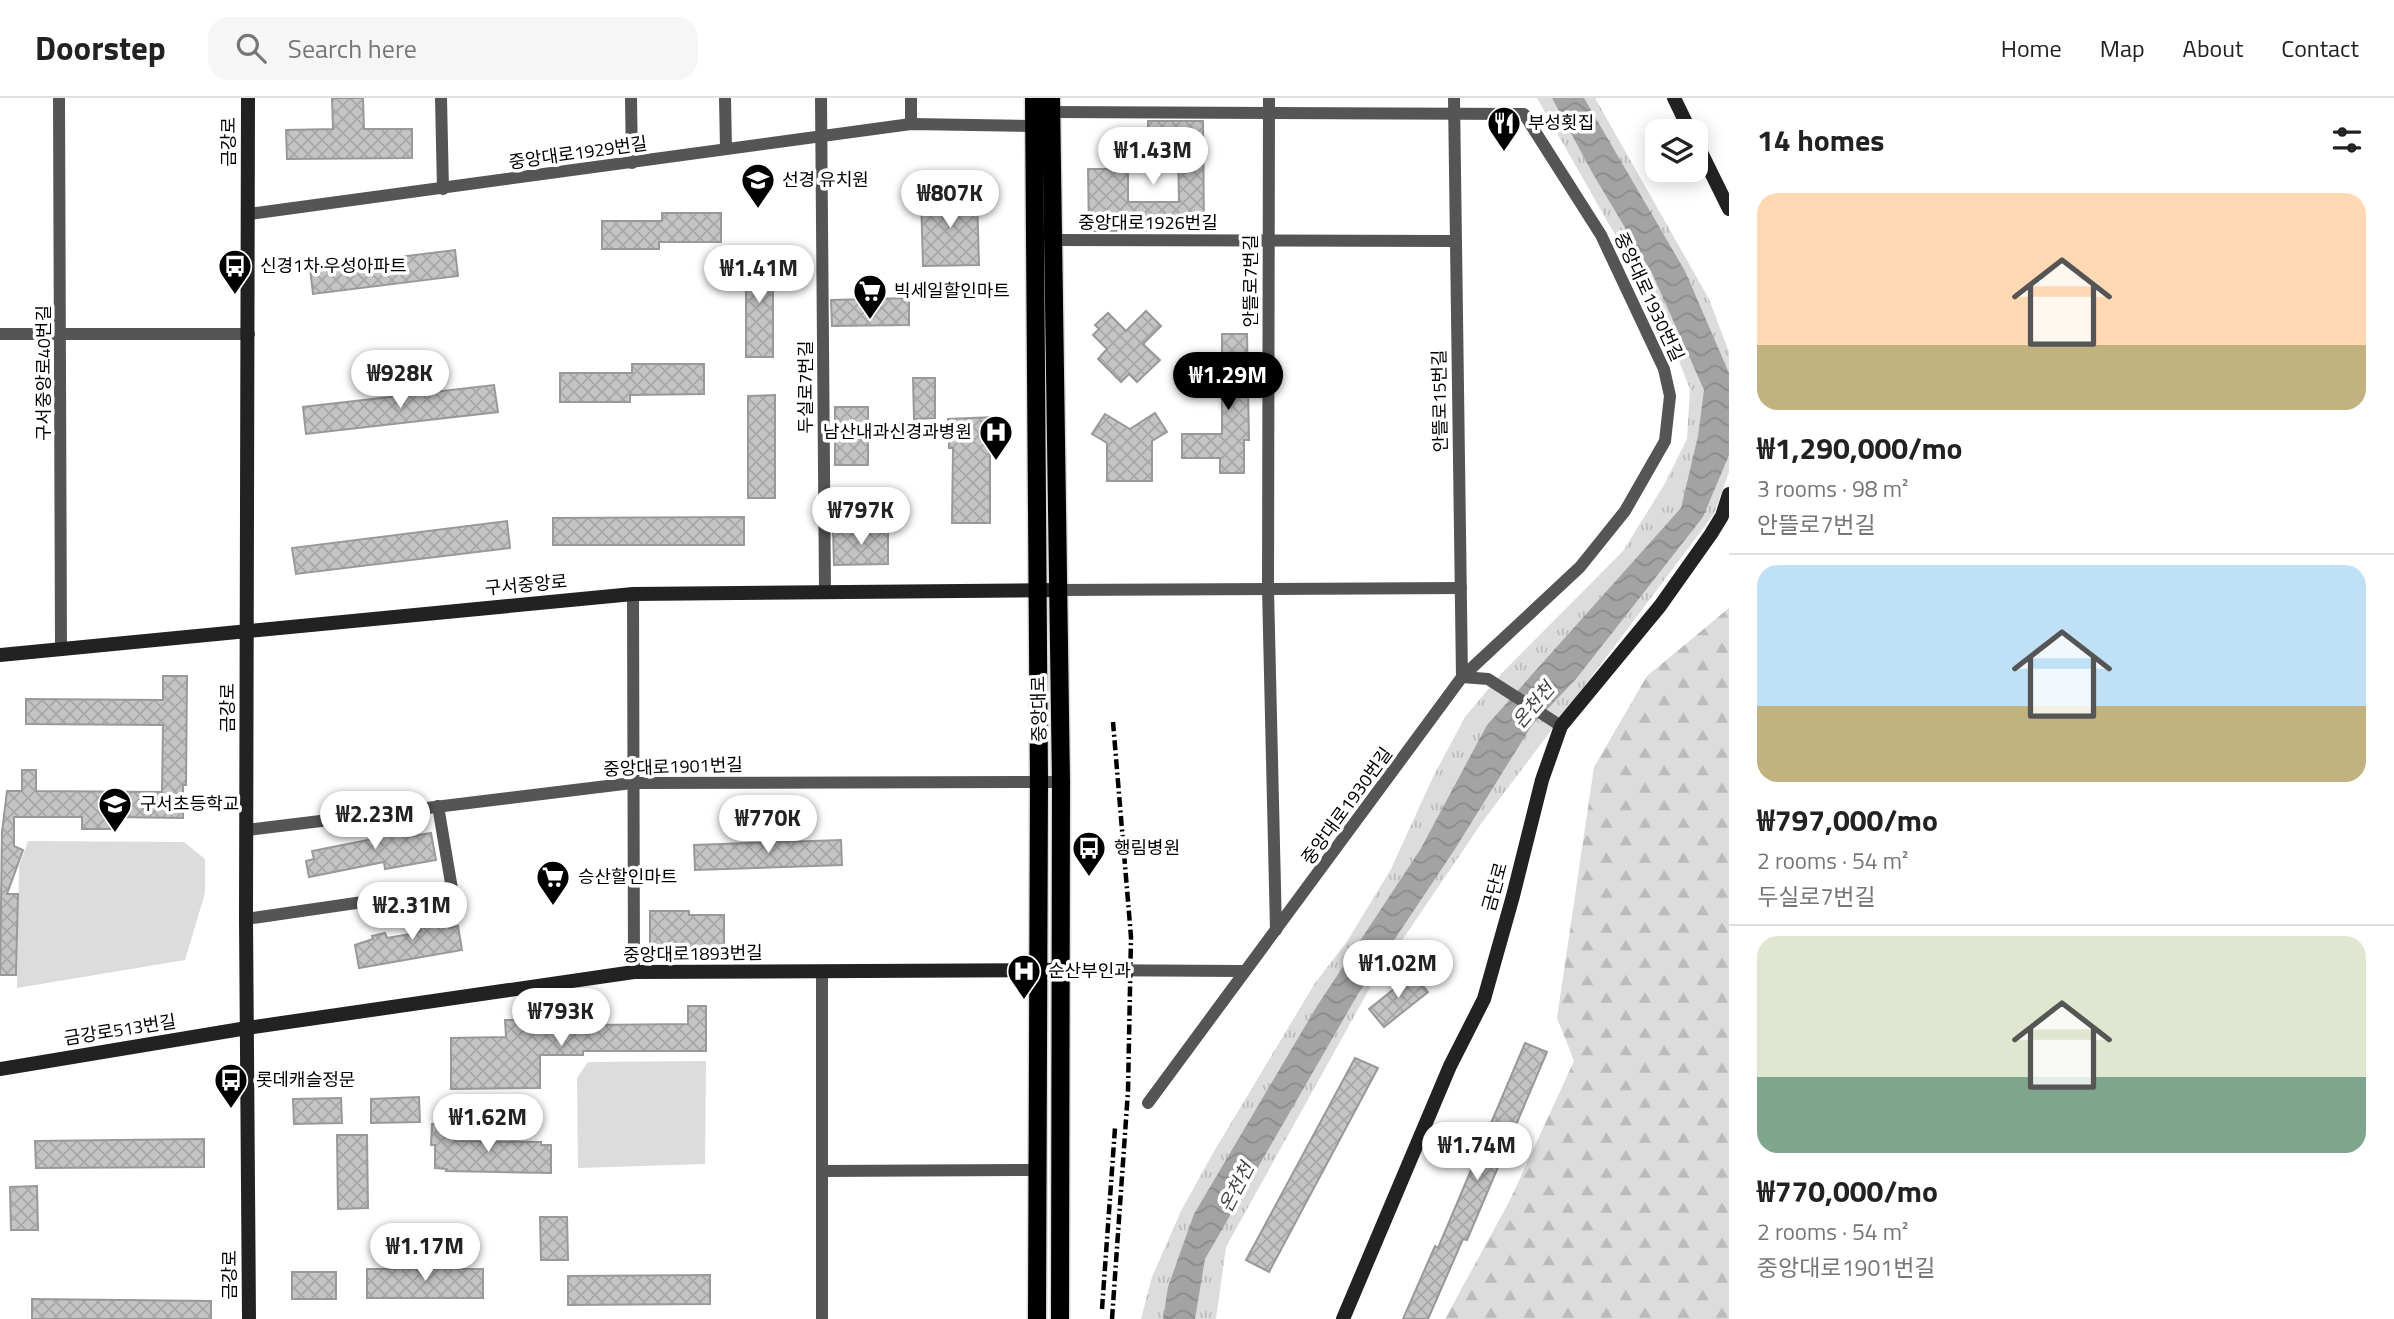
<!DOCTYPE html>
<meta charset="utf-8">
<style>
body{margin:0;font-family:"Titillium Web","Noto Sans KR",sans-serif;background:#f6f6f6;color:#222;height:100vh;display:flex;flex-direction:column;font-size:26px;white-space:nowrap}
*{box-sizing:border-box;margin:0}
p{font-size:23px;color:#767676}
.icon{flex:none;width:38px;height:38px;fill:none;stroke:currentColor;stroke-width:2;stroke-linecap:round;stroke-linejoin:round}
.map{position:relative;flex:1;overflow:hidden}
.details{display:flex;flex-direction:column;background:#fff;width:665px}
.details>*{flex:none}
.buttons{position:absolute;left:1645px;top:21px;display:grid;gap:14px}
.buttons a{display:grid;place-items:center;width:63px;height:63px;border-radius:14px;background:#fff;box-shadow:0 4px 18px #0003;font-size:35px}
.price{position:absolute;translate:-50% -60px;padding:0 16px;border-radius:24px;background:#fff;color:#222;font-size:23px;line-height:46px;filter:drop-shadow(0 2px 4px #0008)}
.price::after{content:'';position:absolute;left:50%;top:42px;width:21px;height:16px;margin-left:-10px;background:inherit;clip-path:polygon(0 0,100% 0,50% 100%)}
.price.selected{background:#000;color:#fff}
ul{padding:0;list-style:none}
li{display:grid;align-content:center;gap:14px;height:371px;padding:0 28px}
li+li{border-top:2px solid #e0e0e0}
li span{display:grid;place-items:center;height:217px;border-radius:21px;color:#555}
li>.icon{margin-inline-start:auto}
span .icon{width:126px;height:126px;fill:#fffc;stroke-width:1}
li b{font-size:30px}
h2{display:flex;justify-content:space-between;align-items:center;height:84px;padding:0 28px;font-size:30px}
header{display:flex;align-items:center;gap:42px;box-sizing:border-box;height:98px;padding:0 35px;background:#fff;border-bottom:2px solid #e0e0e0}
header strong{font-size:33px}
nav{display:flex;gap:38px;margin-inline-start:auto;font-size:24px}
.search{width:490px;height:63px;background:#f6f6f6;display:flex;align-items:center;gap:18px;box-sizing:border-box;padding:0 24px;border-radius:21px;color:#767676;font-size:26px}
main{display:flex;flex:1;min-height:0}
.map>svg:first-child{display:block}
.grass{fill:#dcdcdc}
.forest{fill:url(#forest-firs)}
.park{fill:url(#park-tufts)}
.water{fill:url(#water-waves)}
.building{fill:url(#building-cross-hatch);stroke:#999;stroke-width:2}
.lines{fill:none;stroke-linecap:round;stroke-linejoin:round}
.primary-casing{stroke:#dbdbdb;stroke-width:21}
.street{stroke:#555;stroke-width:12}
.secondary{stroke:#222;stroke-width:14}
.primary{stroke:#000;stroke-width:18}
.rail{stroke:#000;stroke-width:4.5;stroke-dasharray:10 3.5 2 3.5;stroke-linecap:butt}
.labels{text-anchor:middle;stroke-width:7;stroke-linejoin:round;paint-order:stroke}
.poi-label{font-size:18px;fill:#000;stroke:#fff;text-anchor:start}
.street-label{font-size:18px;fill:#000;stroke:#fff}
.water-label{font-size:19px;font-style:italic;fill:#444;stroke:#fff}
</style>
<header>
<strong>Doorstep</strong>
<div class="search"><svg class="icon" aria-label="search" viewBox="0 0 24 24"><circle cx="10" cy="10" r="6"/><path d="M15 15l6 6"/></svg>Search here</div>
<nav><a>Home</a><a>Map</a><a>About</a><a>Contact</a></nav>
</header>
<main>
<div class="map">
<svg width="1729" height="1221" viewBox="0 0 1729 1221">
<defs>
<pattern id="forest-firs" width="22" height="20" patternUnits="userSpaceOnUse" patternTransform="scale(1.75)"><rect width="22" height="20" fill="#dcdcdc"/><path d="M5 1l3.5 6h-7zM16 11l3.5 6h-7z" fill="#bbb"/></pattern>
<pattern id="park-tufts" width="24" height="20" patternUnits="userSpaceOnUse" patternTransform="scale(1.75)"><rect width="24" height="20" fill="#dcdcdc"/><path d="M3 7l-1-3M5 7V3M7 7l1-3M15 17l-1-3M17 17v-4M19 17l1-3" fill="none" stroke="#bbb"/></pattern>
<pattern id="water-waves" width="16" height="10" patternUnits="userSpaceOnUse" patternTransform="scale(1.75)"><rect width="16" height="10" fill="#a3a3a3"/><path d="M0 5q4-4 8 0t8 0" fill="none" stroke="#8b8b8b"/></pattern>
<pattern id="building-cross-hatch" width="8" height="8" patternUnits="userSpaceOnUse" patternTransform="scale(1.75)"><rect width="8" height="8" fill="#c4c4c4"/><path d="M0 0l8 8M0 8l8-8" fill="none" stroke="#a7a7a7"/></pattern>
</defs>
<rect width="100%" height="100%" fill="#fff"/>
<!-- grass -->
<g class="grass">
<path d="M28 743 184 744 205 761V795L185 862 17 890 19 768Z"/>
<path d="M706 963 705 1066 578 1070 577 980 588 964Z"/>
</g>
<!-- forest -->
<path class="forest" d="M1729 510V1221H1445L1510 1102 1574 963 1557 920 1594 669 1647 578Z"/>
<!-- park -->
<path class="park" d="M1537 0H1595L1709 201 1729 254V374L1714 416 1483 723 1371 888 1226 1149 1216 1221H1141L1152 1179 1181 1113 1213 1055 1315 885 1346 845 1391 771 1433 679 1465 619 1501 576 1623 453 1664 387 1687 341 1690 291 1671 243 1630 163Z"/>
<!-- water -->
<path class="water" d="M1552 0H1584L1685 173 1729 275V357L1703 419 1576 581 1532 627 1455 751 1358 896 1205 1161 1195 1221H1163L1168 1189 1194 1116 1317 908 1420 752 1487 627 1681 410 1698 338 1704 292 1652 175 1593 76Z"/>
<!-- building -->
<g class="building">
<path d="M332 0H363L364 31H412V60L287 61 286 32 333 31Z"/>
<path d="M1148 23H1203L1204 132 1089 133 1088 71H1128V104H1179L1178 48H1148Z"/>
<path d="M977 97 979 167 923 168 921 98Z"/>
<path d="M662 115H721V144H659V151H602V123H662Z"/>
<path d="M455 152 458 178 313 196 310 170Z"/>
<rect x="746" y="156" width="27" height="103"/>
<path d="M909 200V227L832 228 831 202Z"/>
<path d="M1146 213 1161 228 1143 246 1160 262 1137 284 1129 276 1121 284 1098 261 1107 251 1093 237 1099 231 1095 227 1108 215 1126 233Z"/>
<path d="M1222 236H1247L1249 342H1244V375H1220V360H1182V336H1222Z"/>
<path d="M632 266H704V296L630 297V304H560V275H632Z"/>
<path d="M913 280H935V320L914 321Z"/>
<path d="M494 287 498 314 306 336 303 309Z"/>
<path d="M775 297V400H748V298Z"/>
<rect x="835" y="309" width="33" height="58"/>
<path d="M1155 315 1167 334 1152 343V383H1107V345L1092 336 1105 316 1130 331Z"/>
<path d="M994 319 995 348H990V425H952L953 350H949L948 321Z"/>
<path d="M744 419V447H553V420Z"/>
<path d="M507 423 510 450 296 476 292 450Z"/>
<path d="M888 431V466L834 467 833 432Z"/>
<path d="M163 578H187L186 687H183V720L112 719V731H82V719H14V748L23 752 7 796H18L16 877H0L2 734 7 693H22V672H36V693L162 694 163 627 26 626V601L163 602Z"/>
<path d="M403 722 407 739 431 735 436 762 385 771 384 764 309 779 306 763 314 761 312 753 378 740 375 725Z"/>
<path d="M841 742 842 767 695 772 694 747Z"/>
<path d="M444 806 449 830 458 828 462 852 359 870 355 847 373 841 372 838 385 835 387 840 416 835 421 833 419 826 426 825V809Z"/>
<path d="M650 813H689V817H724V859H696V856H650Z"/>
<path d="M1413 876 1428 894 1384 929 1369 911Z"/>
<path d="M688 908H706V953H583V957H540V990L451 991V940L506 939 505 922H537V929H571V917H593V927L688 926Z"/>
<path d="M1525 945 1547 954 1467 1142 1463 1141 1428 1221H1403L1435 1148 1438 1150Z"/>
<path d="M1355 960 1378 970 1269 1174 1246 1162Z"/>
<path d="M419 999 420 1024 371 1025V1001Z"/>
<path d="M341 1000 342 1025 294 1026 293 1001Z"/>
<path d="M432 1026H455V1043L541 1044V1047H551V1075L446 1073 447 1071 435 1070V1047H431Z"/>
<path d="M337 1037H367L368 1110 338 1111Z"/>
<path d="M204 1041V1069L36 1070 35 1043Z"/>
<path d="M37 1088 38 1132H11L10 1089Z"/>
<path d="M540 1119H567L568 1162H541Z"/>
<rect x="367" y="1171" width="116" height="29"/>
<rect x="292" y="1174" width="44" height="27"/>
<path d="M710 1177V1206L568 1207V1178Z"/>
<path d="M32 1201 211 1203V1221H32Z"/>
</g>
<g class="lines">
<defs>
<g id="primary">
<path d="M1034 0 1039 684 1037 1221"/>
<path d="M1051 0 1061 684 1060 1221"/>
</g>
</defs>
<!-- primary casing -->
<use href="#primary" class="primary-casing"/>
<!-- street -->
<g class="street">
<path d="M59 0 61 551"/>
<path d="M441 0 443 91"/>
<path d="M631 0 632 65"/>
<path d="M725 0 726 51"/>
<path d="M821 0 825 494"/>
<path d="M1269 0 1268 491 1276 832"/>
<path d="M1454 0 1462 579 1488 581 1561 628"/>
<path d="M1051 14 1524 16 1601 137 1664 271 1670 298 1665 343 1625 413 1580 469 1462 579 1148 1005"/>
<path d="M911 26V0"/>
<path d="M249 116 911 26 1034 28"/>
<path d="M1051 142 1455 143"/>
<path d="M0 236H249"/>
<path d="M1058 492 1461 490"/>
<path d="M633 496 634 874"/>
<path d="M247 732 632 685 1061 684"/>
<path d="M246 821 452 791 438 708"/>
<path d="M1060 872 1245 873"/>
<path d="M822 874V1221"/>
<path d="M822 1073 1037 1072"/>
</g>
<!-- secondary -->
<g class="secondary">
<path d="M248 0 246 821 249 1221"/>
<path d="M1674 0 1690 33"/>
<path d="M1696 44 1729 111"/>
<path d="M0 557 633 496 1058 492"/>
<path d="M0 971 247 930 634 874 1060 872"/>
<path d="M1343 1221 1450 968 1484 901 1513 798 1542 682 1561 628 1660 508 1711 436 1722 418 1729 396"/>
</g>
<!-- primary -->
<use href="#primary" class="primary"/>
<!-- rail -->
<g class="rail">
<path d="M1102 1211 1115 1030"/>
<path d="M1112 1221 1128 993 1131 839 1113 624"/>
</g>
</g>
<!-- icons -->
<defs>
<symbol id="restaurant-pin" viewBox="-11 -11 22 30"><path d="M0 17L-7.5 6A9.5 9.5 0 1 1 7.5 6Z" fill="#000" stroke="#fff"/><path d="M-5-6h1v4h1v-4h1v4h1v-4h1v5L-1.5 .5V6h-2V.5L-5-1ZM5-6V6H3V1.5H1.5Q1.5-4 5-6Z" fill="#fff"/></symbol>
<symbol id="school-pin" viewBox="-11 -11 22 30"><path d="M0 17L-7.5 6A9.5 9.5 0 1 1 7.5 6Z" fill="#000" stroke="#fff"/><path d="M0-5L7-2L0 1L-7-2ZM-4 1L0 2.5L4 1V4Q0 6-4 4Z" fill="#fff"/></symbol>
<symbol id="bus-pin" viewBox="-11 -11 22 30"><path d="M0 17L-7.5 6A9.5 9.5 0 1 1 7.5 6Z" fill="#000" stroke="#fff"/><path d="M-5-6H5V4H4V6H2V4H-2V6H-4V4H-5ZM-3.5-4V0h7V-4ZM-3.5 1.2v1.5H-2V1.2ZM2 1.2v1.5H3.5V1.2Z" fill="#fff"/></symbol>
<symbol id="supermarket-pin" viewBox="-11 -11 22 30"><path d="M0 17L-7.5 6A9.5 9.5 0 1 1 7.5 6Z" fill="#000" stroke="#fff"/><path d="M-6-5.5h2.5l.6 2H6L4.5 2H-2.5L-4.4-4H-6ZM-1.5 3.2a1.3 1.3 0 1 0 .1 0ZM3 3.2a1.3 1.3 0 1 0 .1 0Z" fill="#fff"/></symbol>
<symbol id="hospital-pin" viewBox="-11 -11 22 30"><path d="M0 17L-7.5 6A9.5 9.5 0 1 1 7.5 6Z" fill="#000" stroke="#fff"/><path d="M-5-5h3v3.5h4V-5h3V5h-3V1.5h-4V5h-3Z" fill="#fff"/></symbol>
</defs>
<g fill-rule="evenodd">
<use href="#restaurant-pin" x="1485" y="6" width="38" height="52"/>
<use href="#school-pin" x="739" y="63" width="38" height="52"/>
<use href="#bus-pin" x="216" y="149" width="38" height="52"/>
<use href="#supermarket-pin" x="851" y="174" width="38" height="52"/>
<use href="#hospital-pin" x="977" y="315" width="38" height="52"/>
<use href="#school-pin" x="96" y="687" width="38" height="52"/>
<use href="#bus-pin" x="1070" y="731" width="38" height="52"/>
<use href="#supermarket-pin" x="534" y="760" width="38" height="52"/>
<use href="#hospital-pin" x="1005" y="854" width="38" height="52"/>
<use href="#bus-pin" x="212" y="963" width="38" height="52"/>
</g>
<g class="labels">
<!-- poi labels -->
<g class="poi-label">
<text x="1528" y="31">부성횟집</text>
<text x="782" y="88">선경 유치원</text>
<text x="260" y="174">신경1차·우성아파트</text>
<text x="894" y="199">빅세일할인마트</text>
<text x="972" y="340" text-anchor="end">남산내과신경과병원</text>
<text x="140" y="712">구서초등학교</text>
<text x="1114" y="756">행림병원</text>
<text x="578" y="785">승산할인마트</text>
<text x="1048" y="879">순산부인과</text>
<text x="256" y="988">롯데캐슬정문</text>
</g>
<!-- street labels -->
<g class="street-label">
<text transform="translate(229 44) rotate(-90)" y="6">금강로</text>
<text transform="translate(578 55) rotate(-8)" y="6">중앙대로1929번길</text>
<text x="1148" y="131">중앙대로1926번길</text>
<text transform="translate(1251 183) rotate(-90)" y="6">안뜰로7번길</text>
<text transform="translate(1649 199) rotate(65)" y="6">중앙대로1930번길</text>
<text transform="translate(44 275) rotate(-90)" y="6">구서중앙로40번길</text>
<text transform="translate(806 289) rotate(-90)" y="6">두실로7번길</text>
<text transform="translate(1440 303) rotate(-91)" y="6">안뜰로15번길</text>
<text transform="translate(526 487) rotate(-5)" y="6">구서중앙로</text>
<text transform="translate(228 610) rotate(-90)" y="6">금강로</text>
<text transform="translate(1039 611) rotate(-91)" y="6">중앙대로</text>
<text transform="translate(673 669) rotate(-2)" y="6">중앙대로1901번길</text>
<text transform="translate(1347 708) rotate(-54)" y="6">중앙대로1930번길</text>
<text transform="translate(1495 789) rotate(-75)" y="6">금단로</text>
<text transform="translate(693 856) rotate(-1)" y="6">중앙대로1893번길</text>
<text transform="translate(120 932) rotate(-9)" y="6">금강로513번길</text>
<text transform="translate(230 1177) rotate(-90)" y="6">금강로</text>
</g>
<!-- water labels -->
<g class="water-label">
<text transform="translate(1533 607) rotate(-50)" y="7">온천천</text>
<text transform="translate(1236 1089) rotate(-63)" y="7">온천천</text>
</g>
</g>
</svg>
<div class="buttons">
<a><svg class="icon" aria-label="layers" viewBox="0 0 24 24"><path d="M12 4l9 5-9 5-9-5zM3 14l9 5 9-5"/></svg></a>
</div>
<b class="price" style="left:1153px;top:89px">₩1.43M</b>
<b class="price" style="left:950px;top:132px">₩807K</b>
<b class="price" style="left:759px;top:207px">₩1.41M</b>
<b class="price" style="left:400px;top:312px">₩928K</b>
<b class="price selected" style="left:1228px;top:314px">₩1.29M</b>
<b class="price" style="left:861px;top:449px">₩797K</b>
<b class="price" style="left:375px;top:753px">₩2.23M</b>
<b class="price" style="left:768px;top:757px">₩770K</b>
<b class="price" style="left:412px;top:844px">₩2.31M</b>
<b class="price" style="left:1398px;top:902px">₩1.02M</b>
<b class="price" style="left:561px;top:950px">₩793K</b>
<b class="price" style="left:488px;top:1056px">₩1.62M</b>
<b class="price" style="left:1477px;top:1084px">₩1.74M</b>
<b class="price" style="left:425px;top:1185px">₩1.17M</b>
</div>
<section class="details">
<h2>14 homes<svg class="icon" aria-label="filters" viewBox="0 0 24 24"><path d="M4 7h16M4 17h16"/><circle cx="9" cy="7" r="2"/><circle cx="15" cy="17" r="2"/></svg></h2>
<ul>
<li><span style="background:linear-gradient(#ffd9b3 70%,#c2b280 0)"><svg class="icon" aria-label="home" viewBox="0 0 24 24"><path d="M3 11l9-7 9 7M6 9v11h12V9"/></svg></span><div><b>₩1,290,000/mo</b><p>3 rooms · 98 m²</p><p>안뜰로7번길</p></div></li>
<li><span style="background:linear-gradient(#bfe0f5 65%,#c2b280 0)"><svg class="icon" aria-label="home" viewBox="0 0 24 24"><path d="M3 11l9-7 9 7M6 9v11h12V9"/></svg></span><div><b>₩797,000/mo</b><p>2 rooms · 54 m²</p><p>두실로7번길</p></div></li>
<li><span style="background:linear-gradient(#dfe7d0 65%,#7fa58c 0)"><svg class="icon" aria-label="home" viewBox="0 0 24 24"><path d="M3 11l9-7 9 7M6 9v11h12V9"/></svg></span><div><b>₩770,000/mo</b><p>2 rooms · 54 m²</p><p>중앙대로1901번길</p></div></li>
</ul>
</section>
</main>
